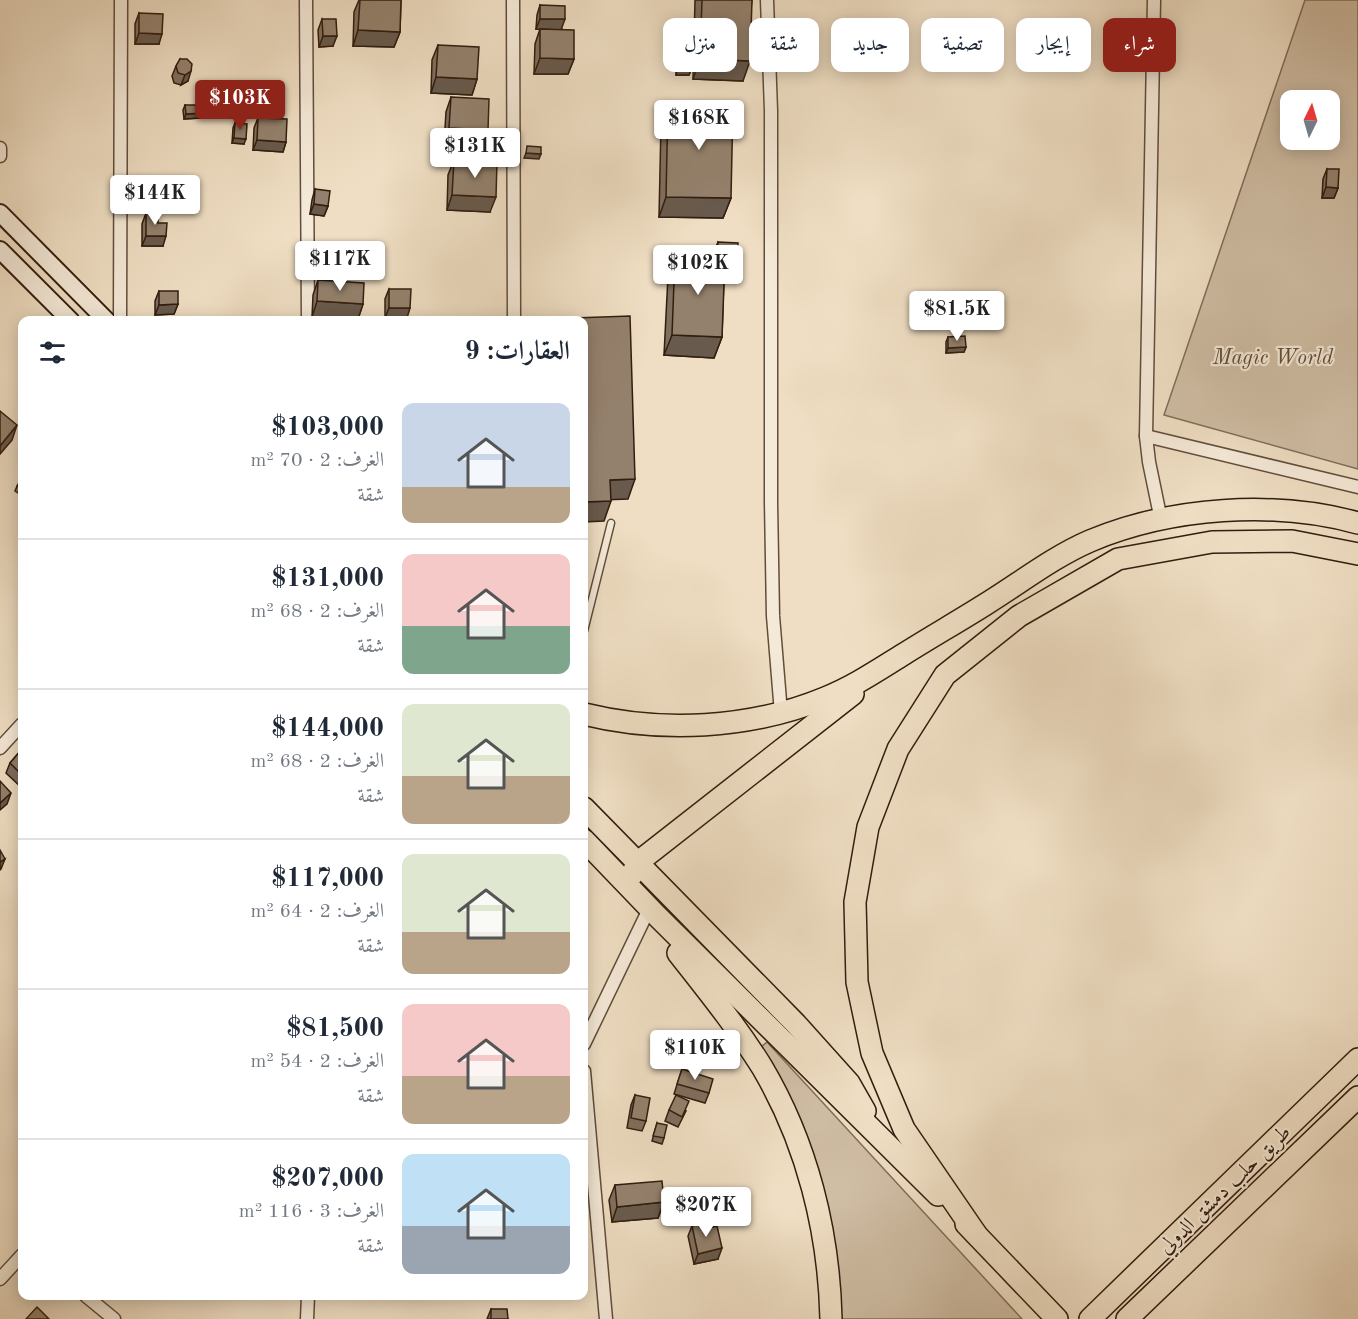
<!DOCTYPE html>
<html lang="ar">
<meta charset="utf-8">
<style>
body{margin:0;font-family:"Old Standard TT",Amiri,serif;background:#f6f6f7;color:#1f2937;direction:rtl;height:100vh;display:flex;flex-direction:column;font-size:22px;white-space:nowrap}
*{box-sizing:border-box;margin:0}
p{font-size:20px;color:#747a83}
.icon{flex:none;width:33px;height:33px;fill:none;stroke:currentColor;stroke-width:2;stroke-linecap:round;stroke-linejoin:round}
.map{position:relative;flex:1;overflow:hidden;direction:ltr}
.details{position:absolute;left:18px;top:316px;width:570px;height:984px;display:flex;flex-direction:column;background:#fff;border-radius:12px;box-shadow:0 3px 15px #0003;direction:rtl}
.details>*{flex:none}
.banner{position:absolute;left:606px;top:18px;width:570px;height:54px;direction:rtl;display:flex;gap:12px}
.needle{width:39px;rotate:5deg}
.fabs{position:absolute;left:1280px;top:90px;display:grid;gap:12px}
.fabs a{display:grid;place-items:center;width:60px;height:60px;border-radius:12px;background:#fff;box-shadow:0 3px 15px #0003;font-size:30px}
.price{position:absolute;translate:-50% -51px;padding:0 14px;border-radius:6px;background:#fff;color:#222;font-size:20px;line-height:39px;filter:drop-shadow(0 2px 3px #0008)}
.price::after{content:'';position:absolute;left:50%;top:36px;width:18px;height:14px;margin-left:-9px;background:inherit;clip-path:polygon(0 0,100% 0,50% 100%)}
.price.on{background:#8f2418;color:#fff}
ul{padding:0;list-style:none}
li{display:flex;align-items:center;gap:18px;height:150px;padding:0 18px}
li+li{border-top:2px solid #e0e1e3}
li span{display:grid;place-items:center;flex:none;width:168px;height:120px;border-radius:12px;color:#555}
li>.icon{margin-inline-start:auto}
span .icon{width:72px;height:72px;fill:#fffc;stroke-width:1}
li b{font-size:26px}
h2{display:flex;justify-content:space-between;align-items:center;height:72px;padding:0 18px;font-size:26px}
.chip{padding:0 21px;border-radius:12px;background:#fff;box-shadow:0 3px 15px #0003;font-size:21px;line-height:54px}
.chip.on{background:#8f2418;color:#fff}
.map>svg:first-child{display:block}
.green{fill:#cfbda4;stroke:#806d5a;stroke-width:1.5;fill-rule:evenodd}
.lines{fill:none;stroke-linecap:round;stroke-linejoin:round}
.service-casing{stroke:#614d3c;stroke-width:9}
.minor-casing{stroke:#614d3c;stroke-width:15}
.secondary-casing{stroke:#321d0f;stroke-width:20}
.motorway-casing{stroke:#321d0f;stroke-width:24}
.service{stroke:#f5ead8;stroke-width:6}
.minor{stroke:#f5ead8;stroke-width:12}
.secondary{stroke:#f5ead8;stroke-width:16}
.motorway{stroke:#efdec3;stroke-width:21}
.wall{fill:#7f6f5e;stroke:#321d0f;stroke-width:1.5}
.shaded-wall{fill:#685a4c;stroke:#321d0f;stroke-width:1.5}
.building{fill:#94816d;stroke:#321d0f;stroke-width:1.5}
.labels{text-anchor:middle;stroke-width:4.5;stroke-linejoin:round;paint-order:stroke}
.park-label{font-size:21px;font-style:italic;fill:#614d3c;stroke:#f5ead8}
.street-label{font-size:21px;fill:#321d0f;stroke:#f5ead8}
</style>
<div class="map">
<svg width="1358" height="1319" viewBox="0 0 1358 1319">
<rect width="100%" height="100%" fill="#efdec3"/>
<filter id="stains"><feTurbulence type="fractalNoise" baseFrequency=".00333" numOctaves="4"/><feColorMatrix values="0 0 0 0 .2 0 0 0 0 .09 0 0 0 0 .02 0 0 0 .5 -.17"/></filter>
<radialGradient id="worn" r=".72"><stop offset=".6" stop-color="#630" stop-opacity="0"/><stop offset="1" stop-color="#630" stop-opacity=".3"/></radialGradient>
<!-- green -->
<g class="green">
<path d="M1305 0H1358V469L1164 415ZM1290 100H1329V140H1290Z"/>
<path d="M767 1042 1022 1319H840L839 1278 825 1202 802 1123 761 1047Z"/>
</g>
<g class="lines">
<defs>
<path id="service" d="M584 631 611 523"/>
<g id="minor">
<path d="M306 0 308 321"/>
<path d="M513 0 514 321"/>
<path d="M767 0 771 111V502L773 616 781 713"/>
<path d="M1154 0 1146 436 1149 462 1161 520"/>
<path d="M0 148V156"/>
<path d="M120 321 121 0"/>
<path d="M1146 436 1358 487"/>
<path d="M0 748 22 724"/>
<path d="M584 1044 649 909"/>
<path d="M584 1071 606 1319"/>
<path d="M0 1279 22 1255"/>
<path d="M86 1296 114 1319"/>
<path d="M307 1319 308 1296"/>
</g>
<g id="secondary">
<path d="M0 213 107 321"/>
<path d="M0 250 71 321"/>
</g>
<g id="motorway">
<path d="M584 714C661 733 750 729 825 698 853 687 878 670 904 654 931 637 959 621 986 604 1020 583 1053 557 1090 541 1171 507 1274 500 1358 523"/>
<path d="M584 808 796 1024 849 1083 865 1111"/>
<path d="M584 840 657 916 938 1195"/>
<path d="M632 875 637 863 853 694"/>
<path d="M678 953C707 990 737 1027 762 1067 807 1143 829 1231 831 1319"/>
<path d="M966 1224 1057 1319"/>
<path d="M976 1234 904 1129 872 1053 857 982 855 902 868 827 898 749 945 675 1019 616 1118 559 1212 542 1292 541 1358 554"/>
<path d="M1090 1319 1358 1059"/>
<path d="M1127 1319 1358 1097"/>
</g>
</defs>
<!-- service casing -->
<use href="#service" class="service-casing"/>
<!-- minor casing -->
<use href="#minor" class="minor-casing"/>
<!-- secondary casing -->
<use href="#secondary" class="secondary-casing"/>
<!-- motorway casing -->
<use href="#motorway" class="motorway-casing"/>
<!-- service -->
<use href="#service" class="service"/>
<!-- minor -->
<use href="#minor" class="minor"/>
<!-- secondary -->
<use href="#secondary" class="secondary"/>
<!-- motorway -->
<use href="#motorway" class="motorway"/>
</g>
<!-- wall -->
<g class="wall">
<path d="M359 0H401L400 32 394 47 353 46 354 12Z"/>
<path d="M695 0H752L743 81 693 79Z"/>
<path d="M540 5 562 29 574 59 568 74H534L535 44 540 29H546H536L537 15Z"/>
<path d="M139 13 159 44H135V24Z"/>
<path d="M322 19 333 46 319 47 318 30Z"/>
<path d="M438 45 477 79 472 95 431 93 432 60Z"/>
<path d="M680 45 693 65 689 75H676V55Z"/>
<path d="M180 59 188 81 181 85 174 83 172 76 176 66Z"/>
<path d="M451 97 488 130 482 146 444 144 446 112Z"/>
<path d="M668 104 731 198 723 218 659 217 661 124Z"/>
<path d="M185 105 203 113 201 118 184 119 183 110Z"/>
<path d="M258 118 286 142 283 152 253 150 254 128Z"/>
<path d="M235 123 244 144 232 143 233 128Z"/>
<path d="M454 160 490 212 447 210 448 175Z"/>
<path d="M1327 169 1338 188 1334 198H1322L1323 179Z"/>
<path d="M315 189 328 206 324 216 310 214 312 200Z"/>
<path d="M146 213 163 246H142V224Z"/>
<path d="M718 242 737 266 733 276H724L722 337 714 358 664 355 668 276 675 256 714 258V252Z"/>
<path d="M318 280 363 304 358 319 312 317 313 295Z"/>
<path d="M389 289 407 318H385V299Z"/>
<path d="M159 291 178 304 174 314 155 315V301Z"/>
<path d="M948 337 966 347 964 352 946 353V342Z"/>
<path d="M22 478V493L21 495 15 491 17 486Z"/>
<path d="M22 749V788L6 773 10 763Z"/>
<path d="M682 1069 709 1093 705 1103 674 1094Z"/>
<path d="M635 1095 646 1121 642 1131 627 1128 631 1105Z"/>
<path d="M669 1110 686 1111 678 1127 665 1121Z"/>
<path d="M657 1123 664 1138 662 1144 652 1141Z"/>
<path d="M615 1185 664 1202 658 1218 612 1222 609 1200Z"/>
<path d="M692 1226 718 1259 694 1264 688 1236Z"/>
<path d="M491 1309 508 1319H487Z"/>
</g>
<!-- shaded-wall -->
<g class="shaded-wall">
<path d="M540 19H565L561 30 536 29Z"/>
<path d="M358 30 400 32 394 47 353 46Z"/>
<path d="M139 33 162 34 159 44H135Z"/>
<path d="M323 36H337L333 46 319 47Z"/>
<path d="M540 58 574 59 568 74H534Z"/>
<path d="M700 59 750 61 743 81 693 79Z"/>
<path d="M679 64 693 65 689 75H676Z"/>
<path d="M191 71 188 81 181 85 185 75Z"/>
<path d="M436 77 477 79 472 95 431 93Z"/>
<path d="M203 113 201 118 184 119 186 114Z"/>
<path d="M449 128 488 130 482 146 444 144Z"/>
<path d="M234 138 246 139 244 144 232 143Z"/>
<path d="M257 140 286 142 283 152 253 150Z"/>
<path d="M526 153 541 154 539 159 524 158Z"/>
<path d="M1326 187 1338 188 1334 198H1322Z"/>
<path d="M452 195 496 197 490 212 447 210Z"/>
<path d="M666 197 731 198 723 218 659 217Z"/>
<path d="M314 204 328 206 324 216 310 214Z"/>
<path d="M146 236H166L163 246H142Z"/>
<path d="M717 265 737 266 733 276H713Z"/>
<path d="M317 301 363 304 358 319 312 317Z"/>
<path d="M178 304 174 314 155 315 159 305Z"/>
<path d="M389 308H410L407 318H385Z"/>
<path d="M672 335 722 337 714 358 664 355Z"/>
<path d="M966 347 964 352 946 353 948 348Z"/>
<path d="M17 425 12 440 0 454V446Z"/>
<path d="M635 479 628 499 603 500 610 480Z"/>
<path d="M611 501 604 521 584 522V502Z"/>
<path d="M11 793 7 804 0 810V803Z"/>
<path d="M5 859 1 869 0 870V862Z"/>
<path d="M664 1202 658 1218 612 1222 617 1207Z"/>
<path d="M722 1248 718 1259 694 1264 698 1254Z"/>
</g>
<!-- building -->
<g class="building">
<path d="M360 0H401L400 32 358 30Z"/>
<path d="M702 0H752L750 61 700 59Z"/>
<path d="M540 5 565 6V19H540Z"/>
<path d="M139 13 163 14 162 34 139 33Z"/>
<path d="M322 19H336L337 36H323Z"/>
<path d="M540 29 574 30V59L540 58Z"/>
<path d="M438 45 479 47 477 79 436 77Z"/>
<path d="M680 45H693V65L679 64Z"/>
<path d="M180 59H187L192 64 191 71 185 75 178 73 176 66Z"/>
<path d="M451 97 489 99 488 130 449 128Z"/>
<path d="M668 104 733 105 731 198 666 197Z"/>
<path d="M185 105H203V113L186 114Z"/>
<path d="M1329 107H1331L1329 122Z"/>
<path d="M258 118 287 119 286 142 257 140Z"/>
<path d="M235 123 247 124 246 139 234 138Z"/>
<path d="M527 146 541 147V154L526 153Z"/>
<path d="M454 160 497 162 496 197 452 195Z"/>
<path d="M1327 169H1339L1338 188 1326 187Z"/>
<path d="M315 189 330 191 328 206 314 204Z"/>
<path d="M146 213 158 214V223H167L166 236H146Z"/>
<path d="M718 242 738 243 737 266H725V258H717Z"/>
<path d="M675 256 725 258 722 337 672 335Z"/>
<path d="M318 280 364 283 363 304 317 301Z"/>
<path d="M389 289H411L410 308H389Z"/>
<path d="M159 291H178V304L159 305Z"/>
<path d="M630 316 635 479 610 480 611 501 584 502V321H545V319Z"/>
<path d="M965 336 966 347 948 348V337Z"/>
<path d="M0 411 17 425 0 446Z"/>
<path d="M22 478V490L17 486Z"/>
<path d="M22 749V775L10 763Z"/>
<path d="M0 781 11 793 0 803Z"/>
<path d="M0 850 5 859 0 862Z"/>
<path d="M682 1069 713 1079 709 1093 677 1084Z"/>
<path d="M635 1095 650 1098 646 1121 631 1118Z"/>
<path d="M676 1095 689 1101 682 1117 669 1110Z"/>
<path d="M657 1123 667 1125 664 1138 653 1136Z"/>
<path d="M662 1181 664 1202 617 1207 615 1185Z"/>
<path d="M707 1222 709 1228 717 1226 722 1248 698 1254 692 1226Z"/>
<path d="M37 1307 49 1319H26Z"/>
<path d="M491 1309H507L508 1319H491Z"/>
</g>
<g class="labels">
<!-- park labels -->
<g class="park-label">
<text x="1273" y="364">Magic World</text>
</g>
<!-- street labels -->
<g class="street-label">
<text transform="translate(1224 1189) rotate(-44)" y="7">طريق حلب دمشق الدولي</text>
</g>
</g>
<rect width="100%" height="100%" filter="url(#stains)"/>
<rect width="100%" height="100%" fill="url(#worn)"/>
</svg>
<div class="fabs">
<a><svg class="needle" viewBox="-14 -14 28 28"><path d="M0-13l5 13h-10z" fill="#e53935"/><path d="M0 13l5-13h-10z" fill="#747a83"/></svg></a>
</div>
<b class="price on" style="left:240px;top:131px">$103K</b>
<b class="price" style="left:699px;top:151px">$168K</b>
<b class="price" style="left:475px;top:179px">$131K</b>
<b class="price" style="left:155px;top:226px">$144K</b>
<b class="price" style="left:340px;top:292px">$117K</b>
<b class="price" style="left:698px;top:296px">$102K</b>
<b class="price" style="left:957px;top:342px">$81.5K</b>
<b class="price" style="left:695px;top:1081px">$110K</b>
<b class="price" style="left:706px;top:1238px">$207K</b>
<div class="banner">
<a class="chip on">شراء</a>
<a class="chip">إيجار</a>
<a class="chip">تصفية</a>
<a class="chip">جديد</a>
<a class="chip">شقة</a>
<a class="chip">منزل</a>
</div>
<section class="details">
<h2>العقارات: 9<svg class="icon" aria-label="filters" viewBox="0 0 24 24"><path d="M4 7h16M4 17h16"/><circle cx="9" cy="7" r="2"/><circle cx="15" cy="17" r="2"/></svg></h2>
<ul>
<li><span style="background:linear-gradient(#c9d6e8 70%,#b9a48a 0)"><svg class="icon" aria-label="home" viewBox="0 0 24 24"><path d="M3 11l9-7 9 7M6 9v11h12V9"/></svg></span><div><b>$103,000</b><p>الغرف: 2 · 70 m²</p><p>شقة</p></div></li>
<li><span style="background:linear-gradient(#f6c9c9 60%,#7fa58c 0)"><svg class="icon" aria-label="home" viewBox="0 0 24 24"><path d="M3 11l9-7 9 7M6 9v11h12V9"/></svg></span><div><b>$131,000</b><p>الغرف: 2 · 68 m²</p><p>شقة</p></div></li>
<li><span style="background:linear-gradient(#dfe7d0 60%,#b9a48a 0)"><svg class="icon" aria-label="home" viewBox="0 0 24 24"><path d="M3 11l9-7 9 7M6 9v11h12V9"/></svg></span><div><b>$144,000</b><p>الغرف: 2 · 68 m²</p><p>شقة</p></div></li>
<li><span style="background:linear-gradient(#dfe7d0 65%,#b9a48a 0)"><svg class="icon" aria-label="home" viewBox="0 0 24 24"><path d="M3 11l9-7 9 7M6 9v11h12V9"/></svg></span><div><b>$117,000</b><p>الغرف: 2 · 64 m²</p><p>شقة</p></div></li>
<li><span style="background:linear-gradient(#f6c9c9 60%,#b9a48a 0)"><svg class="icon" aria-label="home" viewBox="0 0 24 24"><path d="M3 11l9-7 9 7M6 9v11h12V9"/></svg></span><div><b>$81,500</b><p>الغرف: 2 · 54 m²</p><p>شقة</p></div></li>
<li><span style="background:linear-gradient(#bfe0f5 60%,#9aa5b1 0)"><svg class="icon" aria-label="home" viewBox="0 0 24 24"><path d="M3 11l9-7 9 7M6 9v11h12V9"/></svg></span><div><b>$207,000</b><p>الغرف: 3 · 116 m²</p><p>شقة</p></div></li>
</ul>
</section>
</div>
